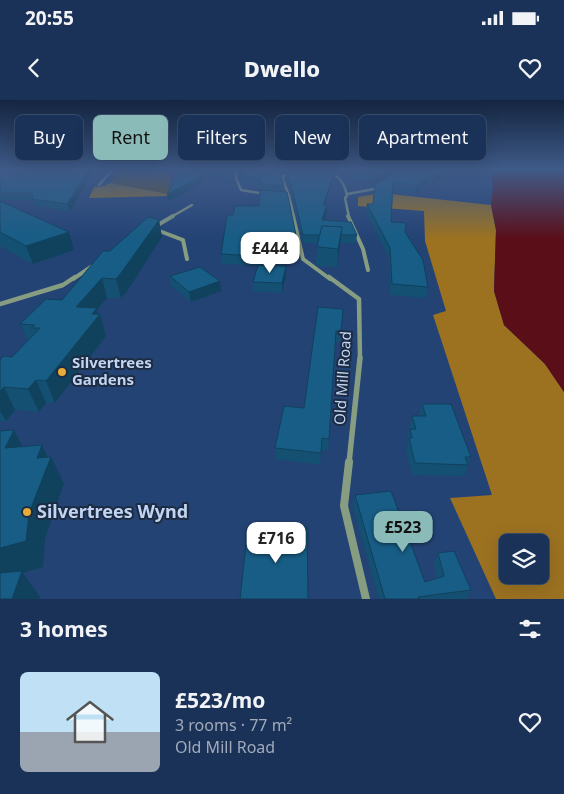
<!DOCTYPE html>
<meta charset="utf-8">
<style>
body{margin:0;font-family:"Noto Sans",sans-serif;background:#283e61;color:#f1f3f6;height:100vh;display:flex;flex-direction:column;font-size:19px;white-space:nowrap}
*{box-sizing:border-box;margin:0}
p{font-size:16px;color:#a0aaba}
.icon{flex:none;width:28px;height:28px;fill:none;stroke:currentColor;stroke-width:2;stroke-linecap:round;stroke-linejoin:round}
.map{position:relative;height:499px;overflow:hidden}
.side{display:flex;flex-direction:column;background:#1b3258;flex:1}
.side>*{flex:none}
.banner{position:absolute;left:15px;top:15px;width:535px;height:45px;display:flex;gap:10px}
.buttons{position:absolute;left:499px;top:434px;display:grid;gap:10px}
.buttons a{display:grid;place-items:center;width:50px;height:50px;border-radius:8px;background:#1b3258;box-shadow:0 5px 20px #0002,0 0 0 1px #394d6e;font-size:25px}
.price{position:absolute;translate:-50% -42px;padding:0 11px;border-radius:10px;background:#fff;color:#222;font-size:16px;line-height:32px;filter:drop-shadow(0 1px 2px #0008)}
.price::after{content:'';position:absolute;left:50%;top:30px;width:15px;height:11px;margin-left:-8px;background:inherit;clip-path:polygon(0 0,100% 0,50% 100%)}
.price.on{background:#8bbbb9;color:#111}
ul{padding:0;list-style:none}
li{display:flex;align-items:center;gap:15px;height:125px;padding:0 20px}
li span{display:grid;place-items:center;flex:none;width:140px;height:100px;border-radius:8px;color:#555}
li>.icon{margin-inline-start:auto}
span .icon{width:60px;height:60px;fill:#fffc;stroke-width:1}
li b{font-size:21px}
h2{display:flex;justify-content:space-between;align-items:center;height:60px;padding:0 20px;font-size:21px}
.chip{padding:0 18px;border-radius:8px;background:#1b3258;box-shadow:0 5px 20px #0002,0 0 0 1px #394d6e;font-size:18px;line-height:45px}
.chip.on{background:#8bbbb9;color:#111}
.status{display:flex;justify-content:space-between;align-items:center;height:35px;padding:0 25px;background:#1b3258;direction:ltr}
.status svg{height:14px;fill:currentColor}
header{display:flex;justify-content:space-between;align-items:center;height:65px;padding:0 20px;background:#1b3258;font-size:22px;font-weight:800}
.map>svg:first-child{display:block}
.green{fill:#694d18}
.forest{fill:#9c7221;fill-rule:evenodd}
.water{fill:#5a0e18}
.lines{fill:none;stroke-linecap:round;stroke-linejoin:round}
.street-far4{stroke:#879d81;stroke-width:2.5}
.street-far3{stroke:#879d81;stroke-width:4}
.street-far2{stroke:#879d81;stroke-width:4.5}
.street-far1{stroke:#879d81;stroke-width:5.5}
.street{stroke:#879d81;stroke-width:8}
.wall{fill:#145072}
.shaded-wall{fill:#10415d}
.building{fill:#175d85;stroke:#10415d}
.poi-dot{fill:#e8ab37;stroke:#1c2b41;stroke-width:2}
.labels{text-anchor:middle;stroke-width:4;stroke-linejoin:round;paint-order:stroke}
.poi-label{font-size:15px;font-weight:bold;fill:#c1d4f2;stroke:#1c2b41;text-anchor:start}
.street-label{font-size:15px;fill:#c1d4f2;stroke:#1c2b41}
.near-poi-label{font-size:18px;font-weight:bold;fill:#c1d4f2;stroke:#1c2b41;text-anchor:start}
</style>
<div class="status"><b>20:55</b><svg viewBox="0 0 49 12"><path d="M0 12V9h3v3zM5 12V6h3v6zM10 12V3h3v9zM15 12V0h3v12zM26 1h20v11H26zM47 4h2v5h-2z"/></svg></div>
<header><svg class="icon" aria-label="back" viewBox="0 0 24 24"><path d="M15 5l-7 7 7 7"/></svg>Dwello<svg class="icon" aria-label="heart" viewBox="0 0 24 24"><path d="M12 20l-8-8c-3-5 5-10 8-4 3-6 11-1 8 4z"/></svg></header>
<div class="map">
<svg width="564" height="499" viewBox="0 0 564 499">
<rect width="100%" height="100%" fill="#244375"/>
<!-- green -->
<path class="green" d="M120 69H173L168 94 110 83Z"/>
<!-- forest -->
<g class="forest">
<path d="M110 83 168 94V96L89 98 94 87 104 86Z"/>
<path d="M381 93 491 105 496 130 494 191 504 225 545 264 564 292V499H496L450 398 492 395 433 215 446 211 425 141 424 111 358 106V97ZM508 442H540V475H508Z"/>
</g>
<!-- water -->
<path class="water" d="M495 69H564V292L545 264 504 225 494 191 496 130 491 105 493 89 492 77Z"/>
<g class="lines">
<!-- street-far4 -->
<g class="street-far4">
<path d="M236 69V78L241 90 266 94"/>
<path d="M322 69C337 75 344 79 347 96L345 98 349 117"/>
<path d="M99 85 113 69"/>
<path d="M347 94 380 88"/>
<path d="M282 95 289 96 294 117"/>
<path d="M289 96 282 77 297 69"/>
<path d="M171 117 192 105"/>
</g>
<!-- street-far3 -->
<g class="street-far3">
<path d="M293 116 303 159 330 179"/>
<path d="M348 116 363 149 368 170"/>
<path d="M156 126 173 116"/>
<path d="M157 130 183 140 187 159"/>
<path d="M73 179 94 165"/>
</g>
<!-- street-far2 -->
<g class="street-far2">
<path d="M329 177 359 199 360 259"/>
<path d="M0 204 63 185 75 177"/>
</g>
<!-- street-far1 -->
<path class="street-far1" d="M349 363 360 258"/>
<!-- street -->
<path class="street" d="M349 362 344 406 366 499"/>
</g>
<!-- wall -->
<g class="wall">
<path d="M0 69H99L97 71H94L70 111 35 106 33 100H0Z"/>
<path d="M182 69H233V80L204 73 201 84 168 101 167 94Z"/>
<path d="M239 69H339V74L335 72 334 78 325 105 327 112 324 120 357 135 356 143H340L337 167 319 166 316 164 318 143H303L292 95 286 78V72L281 75 284 86V91L296 135 295 143H276L272 165 286 166V175L282 193 253 191V182L258 165 222 164 221 154 233 115 259 106 261 87 241 82Z"/>
<path d="M356 69H398L379 81 450 69 432 86 426 85 415 94 393 90 391 122 405 132 428 187 426 198 390 195 389 158 366 112 367 104H373L375 82 352 78V71Z"/>
<path d="M0 101 69 132 74 150 33 164 0 146Z"/>
<path d="M159 120 162 137 126 193 121 198H107L97 210 99 214H100L106 236 55 303H46L39 312 15 310 6 321H0V260L12 257 28 241 20 224 62 200 110 151Z"/>
<path d="M170 176 221 191 191 202 171 186Z"/>
<path d="M343 209 340 242H336L328 350H321L320 365 276 359 275 348 304 308Z"/>
<path d="M422 304 471 357 464 376 412 375 406 350 408 343 407 341 412 316H419Z"/>
<path d="M355 395 425 482 437 478 434 464 438 453 471 490 466 499H379L353 407Z"/>
</g>
<!-- shaded-wall -->
<g class="shaded-wall">
<path d="M90 69H94V71L70 111 67 104Z"/>
<path d="M203 69H204V73L201 84 168 101 167 94Z"/>
<path d="M279 69H292L279 76Z"/>
<path d="M388 69H398L375 85 376 77Z"/>
<path d="M444 69H450L432 86 433 78Z"/>
<path d="M335 72 334 78 322 112 323 105Z"/>
<path d="M427 77 426 85 415 94 417 86Z"/>
<path d="M327 105V112L322 128V120Z"/>
<path d="M159 120 162 137 126 193 121 198 116 179Z"/>
<path d="M342 127 340 145 337 167 338 149Z"/>
<path d="M69 132 74 150 33 164 26 146Z"/>
<path d="M276 135V143L272 166V157Z"/>
<path d="M286 166V175L282 193V183Z"/>
<path d="M102 178 107 198 97 210 99 216 100 214 106 236 55 303 46 281 76 207Z"/>
<path d="M220 181 221 191 191 202 189 192Z"/>
<path d="M36 280 46 303 39 312 28 289Z"/>
<path d="M4 287 15 310 6 321 0 311V291Z"/>
<path d="M14 330 28 357 5 348Z"/>
<path d="M42 345 50 361 51 357 64 383 45 439 43 467 23 473 40 497 39 499H12L0 480V448L29 413 37 358Z"/>
</g>
<!-- building -->
<g class="building">
<path d="M0 69H90L67 104 32 99V93H0Z"/>
<path d="M182 69H203L200 77 167 94Z"/>
<path d="M216 69H233V73Z"/>
<path d="M240 69H279L284 86 261 84V80L241 75Z"/>
<path d="M291 69H329L335 72 323 105H327L322 120 351 122 357 135H341L342 127 322 126 320 135H303L292 88 286 72Z"/>
<path d="M356 69H388L376 77V74L352 71Z"/>
<path d="M401 69H444L433 78 427 77 417 86 393 82 391 122 406 123 405 132 423 160 428 187 392 184 390 148 367 104H373L375 84Z"/>
<path d="M260 90 287 92 296 135H276L272 157 221 154 227 115H233L235 106H259Z"/>
<path d="M0 101 69 132 26 146 0 132Z"/>
<path d="M148 117 159 120 121 173 116 179 102 178 76 207 97 208 92 214H100L46 281 36 280 28 289 4 287 0 291V260L3 256 12 257 40 228H31L35 225 20 224 46 199 62 200 103 151H110Z"/>
<path d="M322 126 342 127 338 149 320 147 317 146Z"/>
<path d="M258 165 286 166 282 183 253 182Z"/>
<path d="M200 167 220 181 189 192 170 176Z"/>
<path d="M318 207 343 209 341 232 336 231 329 339 322 338 321 353 275 348 284 306 304 308Z"/>
<path d="M422 304H451L471 357H465L468 365 415 363 409 338H412L410 329H416L412 316H426Z"/>
<path d="M14 330 5 348 42 345 37 358 51 357 29 413 26 441 0 448V331Z"/>
<path d="M391 391 425 482 444 476 438 453 454 451 471 490 418 497 419 499H385L355 395Z"/>
<path d="M248 426 307 428 308 499H240Z"/>
<path d="M22 471 12 499H0V473Z"/>
</g>
<!-- sky -->
<linearGradient id="sky" x2="0" y2="1"><stop stop-color="#142540"/><stop offset="0.5" stop-color="#3f5b89"/><stop offset="1" stop-color="#3f5b89" stop-opacity="0"/></linearGradient>
<rect width="564" height="139" fill="url(#sky)"/>
<!-- markers -->
<g class="poi-dot">
<circle cx="62" cy="272" r="5"/>
<circle cx="27" cy="412" r="5"/>
</g>
<g class="labels">
<!-- poi labels -->
<g class="poi-label">
<text x="72" y="268">Silvertrees<tspan x="72" dy="17">Gardens</tspan></text>
</g>
<!-- street labels -->
<g class="street-label">
<text transform="translate(343 278) rotate(-86)" y="5">Old Mill Road</text>
</g>
<!-- near-poi labels -->
<g class="near-poi-label">
<text x="37" y="418">Silvertrees Wynd</text>
</g>
</g>
</svg>
<div class="buttons">
<a><svg class="icon" aria-label="layers" viewBox="0 0 24 24"><path d="M12 4l9 5-9 5-9-5zM3 14l9 5 9-5"/></svg></a>
</div>
<b class="price" style="left:270px;top:174px">£444</b>
<b class="price on" style="left:403px;top:453px">£523</b>
<b class="price" style="left:276px;top:464px">£716</b>
<div class="banner">
<a class="chip">Buy</a>
<a class="chip on">Rent</a>
<a class="chip">Filters</a>
<a class="chip">New</a>
<a class="chip">Apartment</a>
</div>
</div>
<section class="side">
<h2>3 homes<svg class="icon" aria-label="filters" viewBox="0 0 24 24"><path d="M4 7h16M4 17h16"/><circle cx="9" cy="7" r="2"/><circle cx="15" cy="17" r="2"/></svg></h2>
<ul>
<li><span style="background:linear-gradient(#bfe0f5 60%,#9aa5b1 0)"><svg class="icon" aria-label="home" viewBox="0 0 24 24"><path d="M3 11l9-7 9 7M6 9v11h12V9"/></svg></span><div><b>£523/mo</b><p>3 rooms · 77 m²</p><p>Old Mill Road</p></div><svg class="icon" aria-label="heart" viewBox="0 0 24 24"><path d="M12 20l-8-8c-3-5 5-10 8-4 3-6 11-1 8 4z"/></svg></li>
</ul>
</section>
